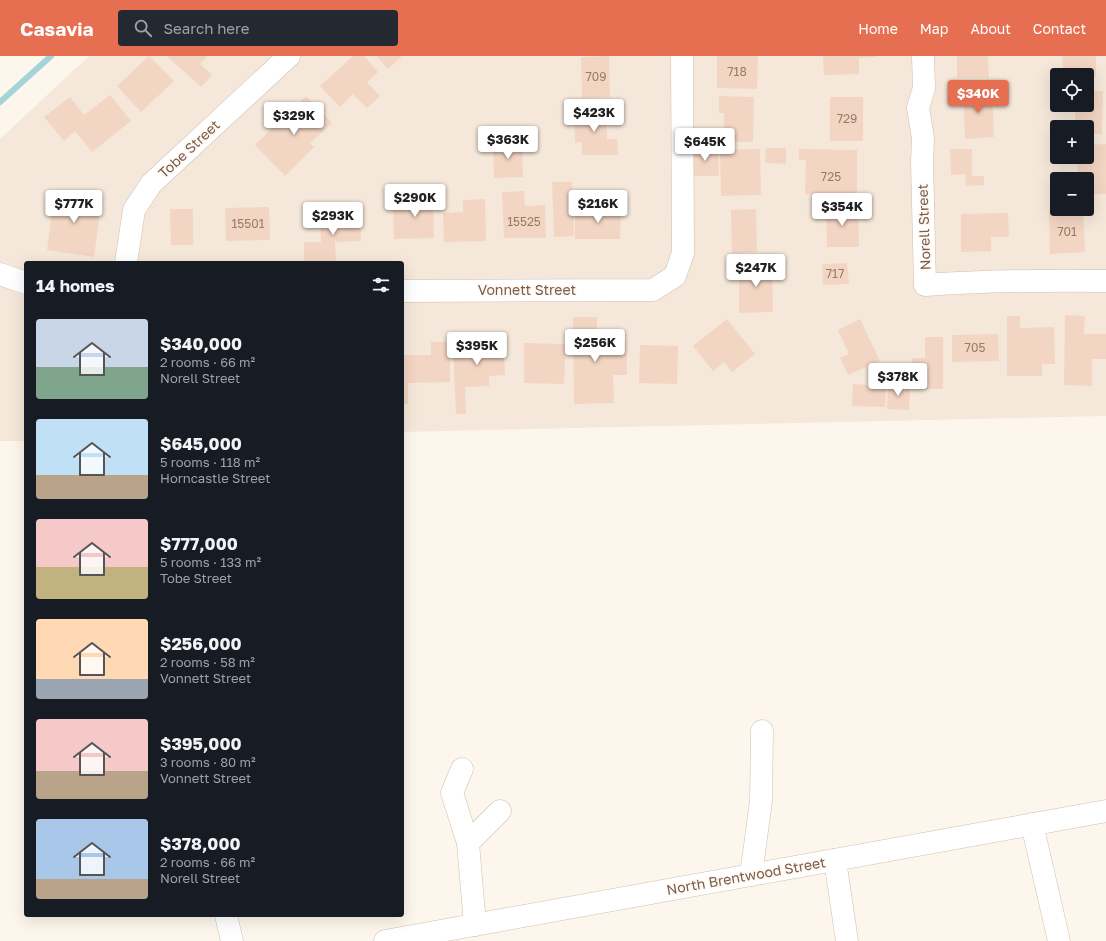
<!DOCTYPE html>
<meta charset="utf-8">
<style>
body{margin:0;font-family:"Golos Text",sans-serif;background:#242831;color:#f1f3f6;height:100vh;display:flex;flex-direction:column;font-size:15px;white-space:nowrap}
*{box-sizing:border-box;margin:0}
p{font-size:13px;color:#9ea1a6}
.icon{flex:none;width:22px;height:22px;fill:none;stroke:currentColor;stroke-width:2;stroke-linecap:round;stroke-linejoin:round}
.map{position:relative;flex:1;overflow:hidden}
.details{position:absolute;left:24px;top:205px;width:380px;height:656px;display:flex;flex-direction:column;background:#171b24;border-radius:4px;box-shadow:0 4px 16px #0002}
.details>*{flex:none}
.fabs{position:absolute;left:1050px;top:12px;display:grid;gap:8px}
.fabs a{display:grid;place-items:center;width:44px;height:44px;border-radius:4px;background:#171b24;box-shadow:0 4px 16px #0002;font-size:20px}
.price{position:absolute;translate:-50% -34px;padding:0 9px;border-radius:4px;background:#fff;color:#222;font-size:13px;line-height:26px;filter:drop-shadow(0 1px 2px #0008)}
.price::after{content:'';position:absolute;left:50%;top:24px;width:12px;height:9px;margin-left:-6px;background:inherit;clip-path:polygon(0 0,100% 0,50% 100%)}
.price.active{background:#e76f51;color:#fff}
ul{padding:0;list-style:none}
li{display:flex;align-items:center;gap:12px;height:100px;padding:0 12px}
li span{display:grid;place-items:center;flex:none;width:112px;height:80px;border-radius:4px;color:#555}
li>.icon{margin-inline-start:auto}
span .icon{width:48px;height:48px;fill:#fffc;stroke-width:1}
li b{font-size:17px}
h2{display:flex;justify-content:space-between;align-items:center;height:48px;padding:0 12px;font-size:17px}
header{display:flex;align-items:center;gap:24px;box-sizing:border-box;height:56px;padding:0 20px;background:#e76f51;color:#fff}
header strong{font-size:19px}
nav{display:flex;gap:22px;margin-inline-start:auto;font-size:14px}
.search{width:280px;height:36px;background:#242831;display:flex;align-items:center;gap:10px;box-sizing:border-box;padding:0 14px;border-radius:4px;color:#9ea1a6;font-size:15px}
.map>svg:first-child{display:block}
.residential{fill:#f5e8da;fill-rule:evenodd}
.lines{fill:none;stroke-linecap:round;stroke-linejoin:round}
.stream{stroke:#a5d3da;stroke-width:6}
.building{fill:#f3d5c3}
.minor-casing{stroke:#d1beb0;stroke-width:23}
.minor{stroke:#fff;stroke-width:22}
.labels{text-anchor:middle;stroke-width:3.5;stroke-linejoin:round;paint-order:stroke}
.number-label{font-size:12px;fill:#987a6a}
.street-label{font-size:14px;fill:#7a5c4d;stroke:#fffaf3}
</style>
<header>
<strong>Casavia</strong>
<div class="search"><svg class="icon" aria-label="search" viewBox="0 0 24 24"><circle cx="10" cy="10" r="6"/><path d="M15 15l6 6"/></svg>Search here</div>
<nav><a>Home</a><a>Map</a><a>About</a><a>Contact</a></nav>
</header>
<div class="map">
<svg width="1106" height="885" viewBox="0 0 1106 885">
<rect width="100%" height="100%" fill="#fdf6ec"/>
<!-- residential -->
<path class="residential" d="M89 0H1106V360L402 376V207H26V385H0V83ZM1057 19H1087V49H1057ZM1057 71H1087V101H1057ZM1057 123H1087V153H1057Z"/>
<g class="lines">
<!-- stream -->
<path class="stream" d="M0 46 51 0"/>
</g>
<!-- building -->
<g class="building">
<path d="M149 0 174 25 141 56 117 30Z"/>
<path d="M167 0H207L200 8 212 19 201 31Z"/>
<path d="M353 0H364L378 16 367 26 380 40 367 52 353 38 340 51 320 30Z"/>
<path d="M376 0H402L388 13Z"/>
<path d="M609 0 610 41 582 42 581 1Z"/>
<path d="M717 0H758L757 33 717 32Z"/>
<path d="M823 0H875V1L859 2V18L824 19Z"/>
<path d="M957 0H988L989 22H957Z"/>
<path d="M1062 0H1096V21H1087V19H1063Z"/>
<path d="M992 34 994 81 965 83 963 35Z"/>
<path d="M1087 35H1103L1102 78H1087V71H1075V49H1087Z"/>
<path d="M110 39 131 65 92 96 75 75 64 85 44 61 70 41 84 59Z"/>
<path d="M306 40 332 67 310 87 314 91 285 120 255 89Z"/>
<path d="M719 40 754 41 753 86H718V73H724V57H719Z"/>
<rect x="830" y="41" width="33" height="44"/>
<path d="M606 54 607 83H617L618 99H582V86L575 87 574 55Z"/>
<path d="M522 87 523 121 494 122 493 88Z"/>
<path d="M1106 88V138H1087V123H1078L1077 101H1087V89Z"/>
<path d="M691 92H718L719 120H691Z"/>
<path d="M766 92H786V108L765 107Z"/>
<path d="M760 93 761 139 721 140 720 94Z"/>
<path d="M799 93 857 94V139L805 138 806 104H799Z"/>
<path d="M950 93H972V120H984V129L966 130 965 118 951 119Z"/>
<path d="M552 126H572L574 180 554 181Z"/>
<path d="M55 135 102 142 94 201 47 194Z"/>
<path d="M524 135 525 150 545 149 546 182H504L502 136Z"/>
<path d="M433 139 434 182 394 183 393 151H405V140Z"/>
<path d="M485 143 486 185 444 186 443 157 463 156V144Z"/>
<path d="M269 151 270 184 226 185 225 152Z"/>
<path d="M826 151H858L859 191H827Z"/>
<path d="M170 153H193V189H171Z"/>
<path d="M575 153H621L620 183H575Z"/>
<path d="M756 153 757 196 732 197 731 154Z"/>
<path d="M1083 154 1085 196 1050 198 1049 155Z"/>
<path d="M360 156 361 185 335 186 336 206 304 207V186H321L320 157Z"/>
<path d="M1008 157 1009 181H991V195L961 196V158Z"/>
<path d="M739 207H772L773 256 739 257Z"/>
<path d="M847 207 849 228 823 229 822 208Z"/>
<path d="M1065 259 1085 260 1084 278H1106V303H1092V330L1064 329Z"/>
<path d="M1007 260H1020V272L1054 271 1055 308H1042V320H1007Z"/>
<path d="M573 261H597V286L626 285 627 319H613L614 347 574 348Z"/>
<path d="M727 263 755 298 732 316 724 306 713 315 693 290Z"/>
<path d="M860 263 880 305 848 319 840 302 849 298 838 274Z"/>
<path d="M998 278 999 305 952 306V279Z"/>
<path d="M503 281 505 319 489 320V330L465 331 466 358H456L453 290 469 289V283Z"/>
<path d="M925 281H943V333H911L912 302H925Z"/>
<path d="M431 286H450V326L408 327V348H402V299H431Z"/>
<path d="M524 287 566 288 564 328 524 327Z"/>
<path d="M640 289 678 290 677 328 639 327Z"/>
<path d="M872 309 887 310 885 351 852 350 853 328 871 329Z"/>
<path d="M888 328 910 329 909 354 887 353Z"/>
</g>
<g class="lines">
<defs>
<g id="minor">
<path d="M923 0 924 32 918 52 923 82 922 106 925 229C986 225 1045 224 1106 225"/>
<path d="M126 207 134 154 151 128 289 0"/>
<path d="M0 218 26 227"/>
<path d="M402 235 653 234 675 220 683 197 682 0"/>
<path d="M462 713 452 737 468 787"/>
<path d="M1032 768 1059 885"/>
<path d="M835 804 847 885"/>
<path d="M751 819 761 745 762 675"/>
<path d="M226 859 232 885"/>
<path d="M475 869 468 787 500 755"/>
<path d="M385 885 1106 755"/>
</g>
</defs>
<!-- minor casing -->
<use href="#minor" class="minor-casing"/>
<!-- minor -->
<use href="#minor" class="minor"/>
</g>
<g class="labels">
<!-- number labels -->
<g class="number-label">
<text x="737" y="20">718</text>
<text x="596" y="25">709</text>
<text x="847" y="67">729</text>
<text x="831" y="125">725</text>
<text x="524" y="170">15525</text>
<text x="248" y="172">15501</text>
<text x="1067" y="180">701</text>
<text x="835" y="222">717</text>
<text x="975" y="296">705</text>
</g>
<!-- street labels -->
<g class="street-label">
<text transform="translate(189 93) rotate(-43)" y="5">Tobe Street</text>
<text transform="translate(924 171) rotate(-92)" y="5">Norell Street</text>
<text x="527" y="239">Vonnett Street</text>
<text transform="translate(746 820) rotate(-10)" y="5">North Brentwood Street</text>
</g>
</g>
</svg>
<div class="fabs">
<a><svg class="icon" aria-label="locate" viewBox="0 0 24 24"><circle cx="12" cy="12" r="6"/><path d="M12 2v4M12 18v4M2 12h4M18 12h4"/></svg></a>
<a>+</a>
<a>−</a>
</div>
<b class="price active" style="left:978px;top:58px">$340K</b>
<b class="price" style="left:594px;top:77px">$423K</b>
<b class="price" style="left:294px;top:80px">$329K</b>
<b class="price" style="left:508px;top:104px">$363K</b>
<b class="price" style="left:705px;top:106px">$645K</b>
<b class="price" style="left:415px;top:162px">$290K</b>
<b class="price" style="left:74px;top:168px">$777K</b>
<b class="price" style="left:598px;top:168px">$216K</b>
<b class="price" style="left:842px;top:171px">$354K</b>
<b class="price" style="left:333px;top:180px">$293K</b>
<b class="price" style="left:756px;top:232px">$247K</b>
<b class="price" style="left:595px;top:307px">$256K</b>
<b class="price" style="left:477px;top:310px">$395K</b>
<b class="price" style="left:898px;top:341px">$378K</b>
<section class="details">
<h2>14 homes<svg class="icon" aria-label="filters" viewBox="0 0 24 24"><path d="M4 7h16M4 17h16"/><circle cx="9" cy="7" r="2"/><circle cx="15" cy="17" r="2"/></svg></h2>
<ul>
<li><span style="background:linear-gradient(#c9d6e8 60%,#7fa58c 0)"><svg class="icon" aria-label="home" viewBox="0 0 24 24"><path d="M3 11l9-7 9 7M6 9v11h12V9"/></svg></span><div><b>$340,000</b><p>2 rooms · 66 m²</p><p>Norell Street</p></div></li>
<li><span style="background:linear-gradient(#bfe0f5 70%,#b9a48a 0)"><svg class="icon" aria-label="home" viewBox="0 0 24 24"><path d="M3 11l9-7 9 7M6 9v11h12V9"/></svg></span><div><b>$645,000</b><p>5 rooms · 118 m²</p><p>Horncastle Street</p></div></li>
<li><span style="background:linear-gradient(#f6c9c9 60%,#c2b280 0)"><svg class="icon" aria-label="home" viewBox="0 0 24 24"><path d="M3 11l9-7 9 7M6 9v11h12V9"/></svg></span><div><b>$777,000</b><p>5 rooms · 133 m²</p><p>Tobe Street</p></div></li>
<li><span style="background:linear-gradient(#ffd9b3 75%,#9aa5b1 0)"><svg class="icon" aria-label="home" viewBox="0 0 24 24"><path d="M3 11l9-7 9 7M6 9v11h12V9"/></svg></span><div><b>$256,000</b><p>2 rooms · 58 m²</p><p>Vonnett Street</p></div></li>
<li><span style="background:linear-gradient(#f6c9c9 65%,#b9a48a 0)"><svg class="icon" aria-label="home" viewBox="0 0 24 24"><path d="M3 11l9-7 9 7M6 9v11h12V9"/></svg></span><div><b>$395,000</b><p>3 rooms · 80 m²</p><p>Vonnett Street</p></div></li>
<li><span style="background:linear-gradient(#a9c7e8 75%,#b9a48a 0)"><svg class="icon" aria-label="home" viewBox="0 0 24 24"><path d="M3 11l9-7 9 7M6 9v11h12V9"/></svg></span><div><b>$378,000</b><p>2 rooms · 66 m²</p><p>Norell Street</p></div></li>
</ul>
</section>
</div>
